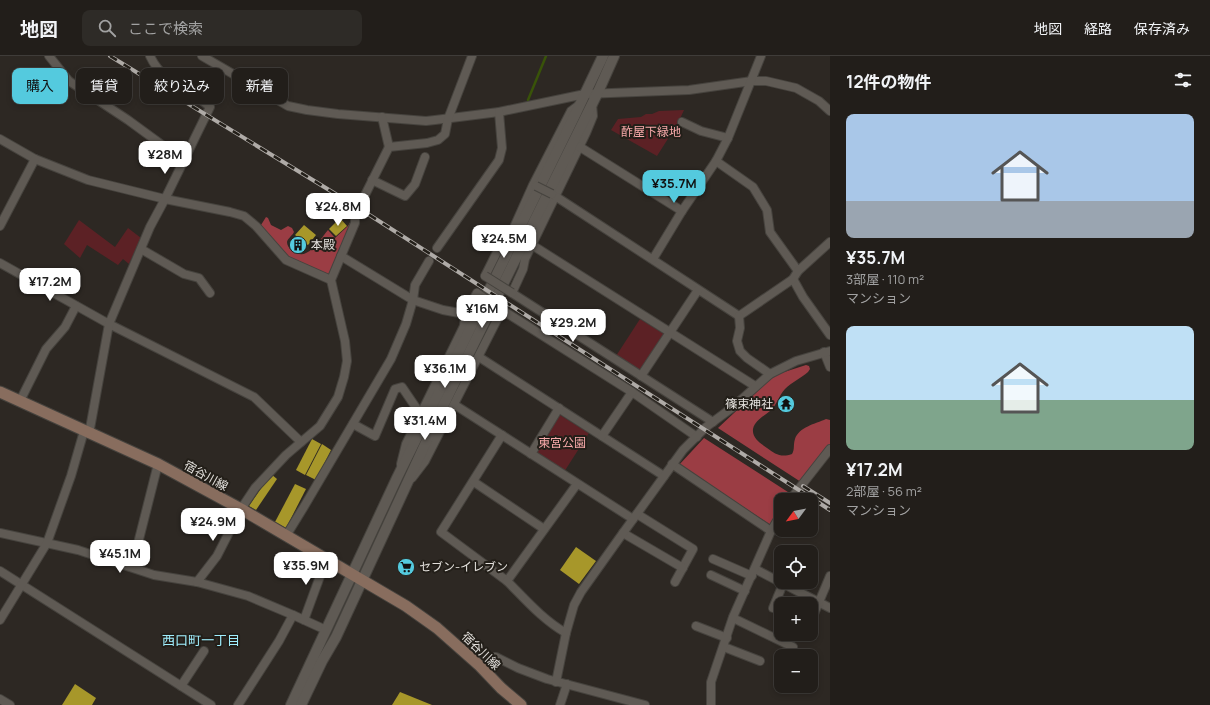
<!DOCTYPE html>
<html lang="ja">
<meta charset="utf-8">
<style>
body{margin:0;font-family:Manrope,"Noto Sans JP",sans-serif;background:#2e2b27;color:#f1f3f6;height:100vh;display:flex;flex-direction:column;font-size:15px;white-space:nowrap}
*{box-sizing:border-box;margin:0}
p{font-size:13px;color:#a2a2a2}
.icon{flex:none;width:22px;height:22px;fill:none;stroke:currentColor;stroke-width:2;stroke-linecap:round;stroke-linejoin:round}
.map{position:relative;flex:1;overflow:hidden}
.drawer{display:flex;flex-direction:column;background:#221e1a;width:380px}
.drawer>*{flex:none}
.hud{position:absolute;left:12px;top:12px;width:380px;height:36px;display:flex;gap:8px}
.needle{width:26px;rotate:238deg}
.buttons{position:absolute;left:774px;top:437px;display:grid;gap:8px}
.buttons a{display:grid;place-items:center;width:44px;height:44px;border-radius:8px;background:#221e1a;box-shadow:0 2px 6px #0003,0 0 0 1px #3f3c39;font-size:20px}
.price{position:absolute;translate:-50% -34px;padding:0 9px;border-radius:8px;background:#fff;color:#222;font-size:13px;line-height:26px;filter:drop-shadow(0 1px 2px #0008)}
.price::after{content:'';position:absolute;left:50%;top:24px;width:12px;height:9px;margin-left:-6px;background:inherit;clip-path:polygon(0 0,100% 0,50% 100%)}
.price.on{background:#54cade;color:#111}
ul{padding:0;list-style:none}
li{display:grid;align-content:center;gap:8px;height:212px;padding:0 16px}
li span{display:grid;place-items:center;height:124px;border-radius:8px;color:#555}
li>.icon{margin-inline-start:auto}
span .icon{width:72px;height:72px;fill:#fffc;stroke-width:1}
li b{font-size:17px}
h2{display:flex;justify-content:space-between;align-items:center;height:48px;padding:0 16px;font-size:17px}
.chip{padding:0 14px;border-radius:8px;background:#221e1a;box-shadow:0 2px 6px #0003,0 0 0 1px #3f3c39;font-size:14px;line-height:36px}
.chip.on{background:#54cade;color:#111}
header{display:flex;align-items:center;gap:24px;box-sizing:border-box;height:56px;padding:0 20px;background:#221e1a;border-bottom:1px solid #3f3c39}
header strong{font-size:19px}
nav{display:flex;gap:22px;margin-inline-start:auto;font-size:14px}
.search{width:280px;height:36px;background:#2e2b27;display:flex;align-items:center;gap:10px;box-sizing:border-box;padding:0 14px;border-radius:8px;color:#a2a2a2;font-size:15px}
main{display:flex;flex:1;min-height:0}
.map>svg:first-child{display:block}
.green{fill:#5c2125}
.forest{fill:#9b3d44}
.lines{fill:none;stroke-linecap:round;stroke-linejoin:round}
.stream{stroke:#395309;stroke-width:2.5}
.building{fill:#a7972a}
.minor-casing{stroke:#46433e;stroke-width:10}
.tertiary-casing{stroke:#46433e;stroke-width:12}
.secondary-casing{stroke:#46433e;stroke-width:13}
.minor{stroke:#5f5a54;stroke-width:8}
.tertiary{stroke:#5f5a54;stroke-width:10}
.secondary{stroke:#886d5e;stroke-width:11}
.rail-casing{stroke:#afaba7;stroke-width:4}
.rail{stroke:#231f19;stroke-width:2.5;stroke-dasharray:8;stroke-linecap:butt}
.minor-bridge-casing{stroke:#46433e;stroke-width:10;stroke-linecap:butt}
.minor-bridge{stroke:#5f5a54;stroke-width:8}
.labels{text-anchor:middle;stroke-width:4;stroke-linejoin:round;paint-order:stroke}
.park-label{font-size:12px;fill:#f8a9aa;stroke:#231f19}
.poi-label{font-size:12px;fill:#e3e0dc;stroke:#231f19;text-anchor:start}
.street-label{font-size:12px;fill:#e3e0dc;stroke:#231f19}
.neighbourhood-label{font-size:13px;fill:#9feefd;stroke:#231f19}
</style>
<header>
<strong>地図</strong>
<div class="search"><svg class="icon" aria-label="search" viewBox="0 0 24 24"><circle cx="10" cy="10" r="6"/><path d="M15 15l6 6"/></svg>ここで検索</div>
<nav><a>地図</a><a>経路</a><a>保存済み</a></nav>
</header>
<main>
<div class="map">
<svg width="830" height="649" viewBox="0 0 830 649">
<rect width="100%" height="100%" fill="#2d2823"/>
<!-- green -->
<g class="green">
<path d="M684 54 678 67 657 100 611 74 618 63 641 61 646 58H652L659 55Z"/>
<path d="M79 164 115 191 128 172 141 182 129 208 123 203 118 209 87 189 80 202 64 188Z"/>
<path d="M640 263 664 278 640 315 616 300Z"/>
<path d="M560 359 589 377 564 416 535 398Z"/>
</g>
<!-- forest -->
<g class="forest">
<circle cx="321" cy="146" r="6"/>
<path d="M354 160 329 220 287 201 260 171 261 169 266 161 268 162 271 169 281 174 288 170 292 172 294 176C292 180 288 182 287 186 287 194 299 201 306 197 315 193 322 181 328 174L335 182 348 170Z"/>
<path d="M806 309 809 310 810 313 808 316C801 322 792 326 785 333 779 339 777 349 770 355 764 360 755 364 753 373 752 382 760 387 767 392 775 398 781 402 792 398 795 393 793 389 795 383 799 371 815 368 826 363L830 364V389L801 426 718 372 767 326 775 319Z"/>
<path d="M704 382 791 438 787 444H781V454L771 469 679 409Z"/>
</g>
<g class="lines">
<!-- stream -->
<path class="stream" d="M528 44 546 0"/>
</g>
<!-- building -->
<g class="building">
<path d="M340 162 347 170 336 180 329 173Z"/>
<path d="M304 169 316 179 308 189 304 187 297 196 291 191 299 182 295 179Z"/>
<path d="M312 383 321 388 305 419 296 414Z"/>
<path d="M322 388 331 394 316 424 306 419Z"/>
<path d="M271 418 277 423 256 454 249 450Z"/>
<path d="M295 428 306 433 286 472 275 466Z"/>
<path d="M576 491 596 505 579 528 560 514Z"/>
<path d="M75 628 96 642 92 649H62Z"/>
<path d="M400 636 432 649H392Z"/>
</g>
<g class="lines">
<defs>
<g id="minor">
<path d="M49 0 69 25 128 64 184 105"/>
<path d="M202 0 288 50 307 54 338 58 426 65 435 64 499 56 585 38 689 34 752 25H766L796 32 819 45 830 55"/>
<path d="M592 48 593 60 586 77 525 203 523 213 512 237 713 366"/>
<path d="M382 61 389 91"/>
<path d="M682 66 701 75 728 82"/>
<path d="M0 83 35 103 88 124 165 143 230 156 244 160 256 170 286 204 331 224"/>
<path d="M580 91 682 155"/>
<path d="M716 105 753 131 767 154 770 176 798 215"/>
<path d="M372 124 405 140 415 128 425 101"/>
<path d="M552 138 739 260"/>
<path d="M0 170 35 103"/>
<path d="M532 189 755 330"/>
<path d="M437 192 499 104 502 92 499 56"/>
<path d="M141 193 184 218 199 222 210 237"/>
<path d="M341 200 413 244 443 254 465 258"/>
<path d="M653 203 682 155 716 105 728 82 761 0"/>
<path d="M0 207 109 268 254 341 301 386"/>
<path d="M485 220 498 194 507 187 533 129 571 55 579 49"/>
<path d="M793 223 803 241 830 279"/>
<path d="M739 260 793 223 798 215 830 186"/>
<path d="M739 260 740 272 737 285 740 295 747 302 770 318"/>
<path d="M824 296 830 311"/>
<path d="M479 301 664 420"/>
<path d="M641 320 698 234"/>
<path d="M20 345 46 293 65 271 76 250"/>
<path d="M455 349 633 463"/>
<path d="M353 368 375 380 395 333 402 331 421 359"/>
<path d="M89 378 109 268 150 171 165 143 210 51C188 32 163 28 150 0"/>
<path d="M502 379 441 476 507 525 577 428"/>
<path d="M602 380 632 336 697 381"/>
<path d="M531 398 559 352"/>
<path d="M401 408 406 388 464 270 465 258 477 237"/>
<path d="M672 408 771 475"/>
<path d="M412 422 425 405 502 254 632 336"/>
<path d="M474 426 544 473"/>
<path d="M790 444 830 393"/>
<path d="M637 458 693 493 675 526"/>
<path d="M0 477 78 494 154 519 197 526 248 540 293 559 279 585 238 649"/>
<path d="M623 477 683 512"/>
<path d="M286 480 305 449 391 303 406 268 413 244 415 229 429 205"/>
<path d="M713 503 752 520"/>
<path d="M132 511 158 408"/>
<path d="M755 513 830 552"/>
<path d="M0 515 211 649"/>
<path d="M711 519 745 535"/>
<path d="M507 525C525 543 543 564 566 577"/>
<path d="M197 526 217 500 241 453 255 432 286 399 320 370 338 341 344 321 347 305 345 285 331 224 355 167V155L365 139 389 91 427 87 438 84 445 78 448 63 472 0"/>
<path d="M773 552 783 528"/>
<path d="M293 559 326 574"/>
<path d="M733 562 793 591"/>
<path d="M0 564 47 487 71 420 84 375"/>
<path d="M304 564 326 504"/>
<path d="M811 565 830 520"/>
<path d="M696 570 727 582"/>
<path d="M724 591 760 605"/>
<path d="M480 610 487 602 491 601H496L518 612 547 623 645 649"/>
<path d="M556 626 566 577 574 549 581 536 623 477 683 394 706 371 733 351 770 318 796 305 830 295"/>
<path d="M181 630 204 595"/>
<path d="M0 643 10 649"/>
<path d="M560 649 567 628"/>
<path d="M711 649V626L733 561 771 475 781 458"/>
</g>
<g id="tertiary">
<path d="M291 649 397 422 575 59 603 0"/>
<path d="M301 649 322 605 336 581 440 356 598 36 614 0"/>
</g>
<path id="secondary" d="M0 336 158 408 241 453 406 550 437 572 480 610 501 632 521 649"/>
</defs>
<!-- minor casing -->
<use href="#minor" class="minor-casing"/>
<!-- tertiary casing -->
<use href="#tertiary" class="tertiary-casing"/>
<!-- secondary casing -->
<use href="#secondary" class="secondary-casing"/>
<!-- minor -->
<use href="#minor" class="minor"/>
<!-- tertiary -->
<use href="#tertiary" class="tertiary"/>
<!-- secondary -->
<use href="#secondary" class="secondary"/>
<defs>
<g id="rail">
<path d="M110 0 357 151 830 454"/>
<path d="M803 430 830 447"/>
</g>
</defs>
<!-- rail casing -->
<use href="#rail" class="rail-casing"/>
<!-- rail -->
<use href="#rail" class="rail"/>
<defs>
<g id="minor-bridge">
<path d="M536 130 552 138"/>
<path d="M485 220 512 237"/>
<path d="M477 237 502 254"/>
</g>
</defs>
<!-- minor-bridge casing -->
<use href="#minor-bridge" class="minor-bridge-casing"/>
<!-- minor-bridge -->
<use href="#minor-bridge" class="minor-bridge"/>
</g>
<!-- icons -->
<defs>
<symbol id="building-disc" viewBox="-11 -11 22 22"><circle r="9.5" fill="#54cade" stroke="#231f19"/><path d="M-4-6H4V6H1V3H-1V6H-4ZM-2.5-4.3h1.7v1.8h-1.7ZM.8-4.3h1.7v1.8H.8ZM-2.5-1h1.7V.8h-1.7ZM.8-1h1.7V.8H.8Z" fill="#111"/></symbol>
<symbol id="temple-disc" viewBox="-11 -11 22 22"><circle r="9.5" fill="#54cade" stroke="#231f19"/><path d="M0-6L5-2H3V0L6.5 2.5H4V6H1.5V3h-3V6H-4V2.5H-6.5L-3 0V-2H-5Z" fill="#111"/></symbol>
<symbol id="supermarket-disc" viewBox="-11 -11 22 22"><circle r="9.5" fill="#54cade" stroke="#231f19"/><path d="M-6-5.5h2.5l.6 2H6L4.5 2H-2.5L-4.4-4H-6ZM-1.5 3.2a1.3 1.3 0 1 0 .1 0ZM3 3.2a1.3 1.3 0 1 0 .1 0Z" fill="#111"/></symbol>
</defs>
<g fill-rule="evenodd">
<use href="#building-disc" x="288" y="179" width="20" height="20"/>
<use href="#temple-disc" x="776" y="338" width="20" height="20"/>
<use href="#supermarket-disc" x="396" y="501" width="20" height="20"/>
</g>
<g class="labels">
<!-- park labels -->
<g class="park-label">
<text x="651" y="80">酢屋下緑地</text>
<text x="562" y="391">東宮公園</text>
</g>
<!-- poi labels -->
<g class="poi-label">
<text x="311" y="193">本殿</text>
<text x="773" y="352" text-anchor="end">篠束神社</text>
<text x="419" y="515">セブン-イレブン</text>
</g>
<!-- street labels -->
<g class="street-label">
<text transform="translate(206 420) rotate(29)" y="4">宿谷川線</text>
<text transform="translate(481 595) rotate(44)" y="4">宿谷川線</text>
</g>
<!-- neighbourhood labels -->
<g class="neighbourhood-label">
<text x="201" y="589">西口町一丁目</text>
</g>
</g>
</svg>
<div class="buttons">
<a><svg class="needle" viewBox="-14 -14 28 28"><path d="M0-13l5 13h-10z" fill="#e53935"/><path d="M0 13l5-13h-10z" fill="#a2a2a2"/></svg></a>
<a><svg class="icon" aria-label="locate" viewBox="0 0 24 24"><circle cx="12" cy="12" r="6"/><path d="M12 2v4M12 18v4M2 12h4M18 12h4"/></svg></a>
<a>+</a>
<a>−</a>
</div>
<b class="price" style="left:165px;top:119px">¥28M</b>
<b class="price on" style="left:674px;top:148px">¥35.7M</b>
<b class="price" style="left:338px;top:171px">¥24.8M</b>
<b class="price" style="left:504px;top:203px">¥24.5M</b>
<b class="price" style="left:50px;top:246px">¥17.2M</b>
<b class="price" style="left:482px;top:273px">¥16M</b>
<b class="price" style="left:573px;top:287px">¥29.2M</b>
<b class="price" style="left:445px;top:333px">¥36.1M</b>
<b class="price" style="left:425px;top:385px">¥31.4M</b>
<b class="price" style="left:213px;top:486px">¥24.9M</b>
<b class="price" style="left:120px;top:518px">¥45.1M</b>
<b class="price" style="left:306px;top:530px">¥35.9M</b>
<div class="hud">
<a class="chip on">購入</a>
<a class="chip">賃貸</a>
<a class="chip">絞り込み</a>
<a class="chip">新着</a>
</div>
</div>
<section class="drawer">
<h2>12件の物件<svg class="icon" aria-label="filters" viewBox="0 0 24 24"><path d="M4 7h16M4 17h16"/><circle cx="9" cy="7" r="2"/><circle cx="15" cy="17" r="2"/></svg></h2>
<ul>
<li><span style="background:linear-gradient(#a9c7e8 70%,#9aa5b1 0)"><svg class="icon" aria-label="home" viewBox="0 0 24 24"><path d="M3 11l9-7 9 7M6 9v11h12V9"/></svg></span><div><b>¥35.7M</b><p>3部屋 · 110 m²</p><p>マンション</p></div></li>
<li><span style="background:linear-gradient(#bfe0f5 60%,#7fa58c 0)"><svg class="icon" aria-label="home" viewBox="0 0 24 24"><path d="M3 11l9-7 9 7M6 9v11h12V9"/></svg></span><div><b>¥17.2M</b><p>2部屋 · 56 m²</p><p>マンション</p></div></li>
</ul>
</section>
</main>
